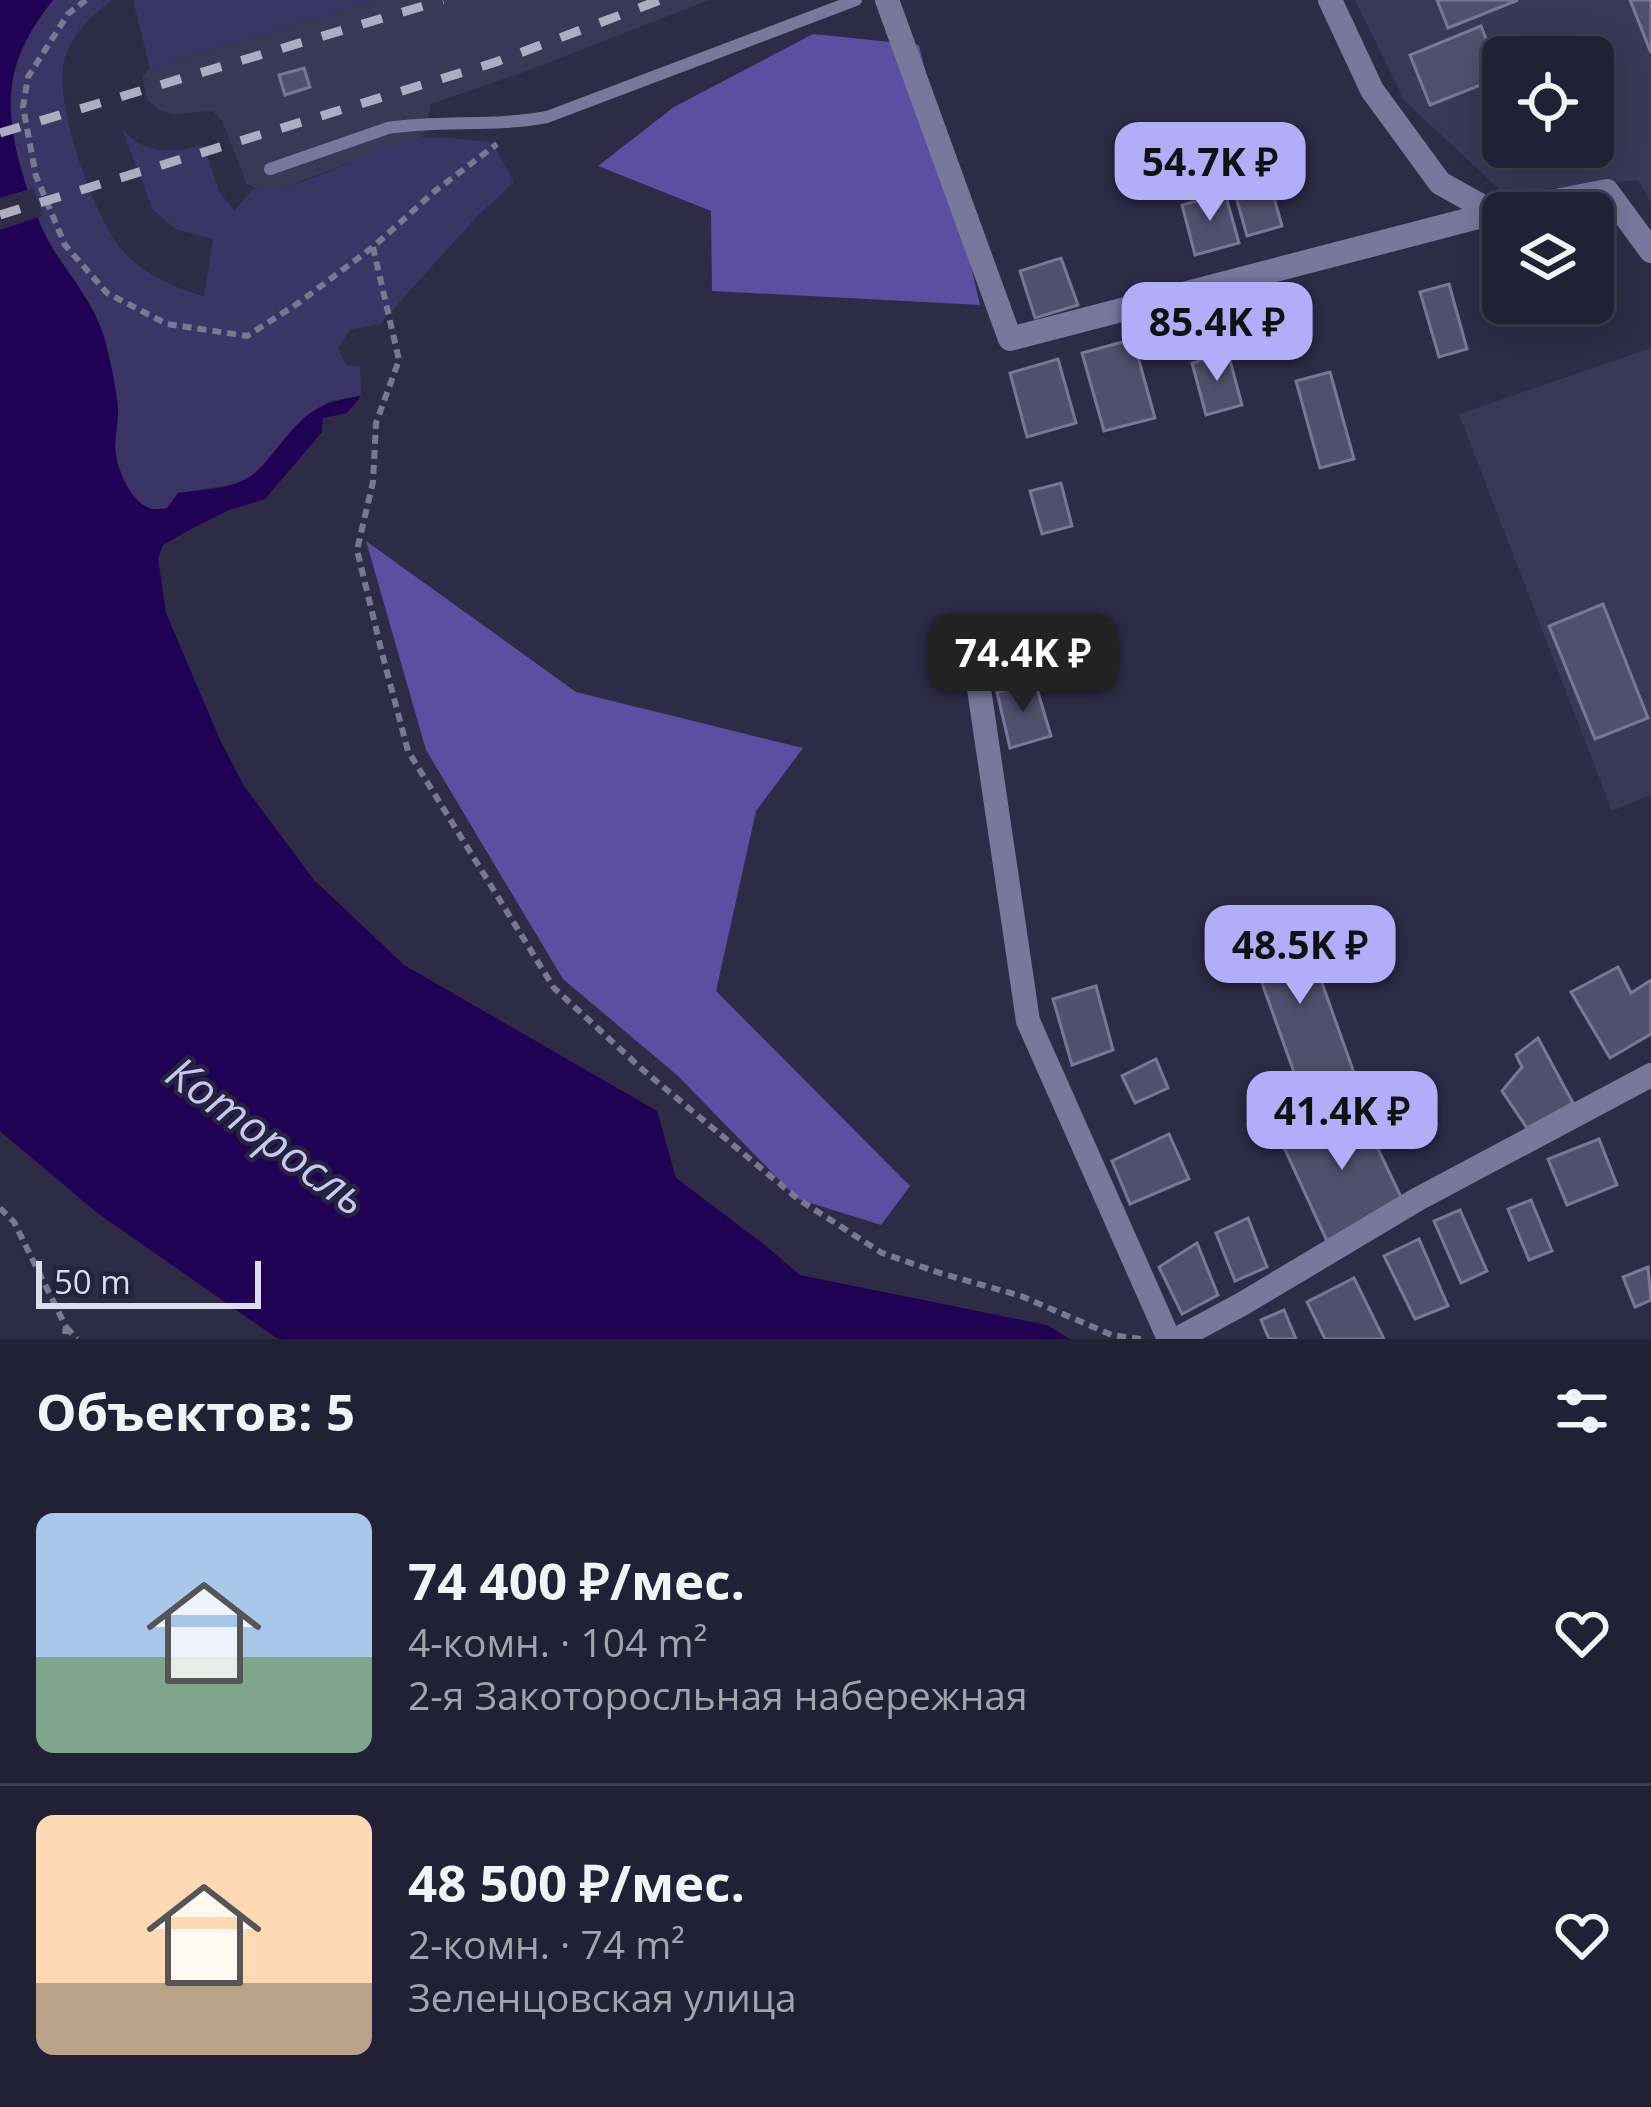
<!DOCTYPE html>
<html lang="ru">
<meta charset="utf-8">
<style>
body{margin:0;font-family:"Open Sans",sans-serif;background:#2e2d41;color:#f1f3f6;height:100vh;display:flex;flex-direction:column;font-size:45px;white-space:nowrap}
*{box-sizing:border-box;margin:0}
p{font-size:39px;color:#a2a3ad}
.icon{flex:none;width:66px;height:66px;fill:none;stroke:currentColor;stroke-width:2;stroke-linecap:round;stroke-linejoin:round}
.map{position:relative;height:1339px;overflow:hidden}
.details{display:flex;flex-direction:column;background:#222035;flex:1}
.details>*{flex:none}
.fabs{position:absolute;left:1482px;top:36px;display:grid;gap:24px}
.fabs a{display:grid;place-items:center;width:132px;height:132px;border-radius:18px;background:#222035;box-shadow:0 6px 30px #0003,0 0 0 3px #3f3e50;font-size:60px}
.scale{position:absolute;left:36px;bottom:30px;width:225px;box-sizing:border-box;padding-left:12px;border:6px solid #dddcee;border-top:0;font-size:33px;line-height:42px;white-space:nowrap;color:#dddcee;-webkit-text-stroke:9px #24223c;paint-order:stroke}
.price{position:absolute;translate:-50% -102px;padding:0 27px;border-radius:24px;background:#b3adf9;color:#111;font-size:39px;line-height:78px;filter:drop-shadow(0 3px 6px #0008)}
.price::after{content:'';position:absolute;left:50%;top:72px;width:36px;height:27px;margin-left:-18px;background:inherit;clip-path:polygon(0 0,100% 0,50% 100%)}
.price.selected{background:#222;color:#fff}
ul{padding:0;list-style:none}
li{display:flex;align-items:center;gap:36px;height:300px;padding:0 36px}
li+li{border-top:3px solid #3f3e50}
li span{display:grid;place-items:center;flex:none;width:336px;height:240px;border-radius:18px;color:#555}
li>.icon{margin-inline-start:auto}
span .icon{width:144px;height:144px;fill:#fffc;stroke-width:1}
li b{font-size:51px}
h2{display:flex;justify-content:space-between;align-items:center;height:144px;padding:0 36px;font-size:51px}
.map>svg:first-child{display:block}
.built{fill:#3a3757;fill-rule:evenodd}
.green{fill:#3b3566}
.forest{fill:#5c4fa1}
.water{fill:#1f0253}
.pier{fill:#2e2b47}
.building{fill:#524f6d;stroke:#797797;stroke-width:3}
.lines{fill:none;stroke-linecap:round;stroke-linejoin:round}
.path{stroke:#7a7890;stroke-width:6;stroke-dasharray:9 6;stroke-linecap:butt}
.service{stroke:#7a779d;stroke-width:12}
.minor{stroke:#7a779d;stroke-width:24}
.rail{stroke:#adacc0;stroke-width:9;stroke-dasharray:21 21;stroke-linecap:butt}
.labels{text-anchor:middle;stroke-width:9;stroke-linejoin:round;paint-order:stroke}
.water-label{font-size:45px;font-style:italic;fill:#c8c6f3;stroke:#24223c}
</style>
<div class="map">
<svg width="1651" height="1339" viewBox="0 0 1651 1339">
<rect width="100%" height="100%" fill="#2e2b47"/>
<!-- built -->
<g class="built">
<path d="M376 0H709L527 71 431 104 423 137 405 141 278 190 260 191 247 184 222 121 213 111 174 114 161 111 148 100 142 77 150 68Z"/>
<path d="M1355 0H1651V203L1638 180 1503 193 1404 100ZM1503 57H1593V147H1503Z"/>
<path d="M1651 348V795L1612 811 1459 414Z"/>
</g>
<!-- green -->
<g class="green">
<path d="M53 0H112C92 15 73 33 65 57 51 98 95 220 123 251 143 274 176 289 204 296L213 239 176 229 153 210 122 129C146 155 171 154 203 145L219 191 234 211 253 189C289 199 366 150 407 140 434 134 465 140 492 142L514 182 478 215 380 324 350 330 338 348 346 365 360 366 361 396 329 401 251 476 234 484 179 493 168 508C164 509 153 510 150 508 131 502 119 473 116 455 113 441 119 425 118 410 116 387 110 359 104 337 94 304 71 277 53 249 39 226 30 199 22 173 2 102 6 59 53 0Z"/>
<path d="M133 0H376L150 68Z"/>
</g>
<!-- forest -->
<g class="forest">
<path d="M813 34 919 45 980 305 712 291 711 211 598 166 674 107Z"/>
<path d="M366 541 576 692 803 748 756 811 716 991 910 1186 881 1225 798 1199 678 1076 563 979 426 750Z"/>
</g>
<!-- water -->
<path class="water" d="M0 0H53C6 59 2 102 22 172 30 199 39 226 53 249 71 277 94 304 104 337 110 359 116 386 118 409 119 424 113 440 116 455 119 473 131 501 149 508 153 510 163 509 167 508L178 493C202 489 231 490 251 476 261 469 269 458 277 448 306 413 315 403 361 396L347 413 323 418 322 432 265 499 229 510 191 529 163 545 158 558 166 613 221 742 244 786 314 880 404 965 657 1111 676 1178 766 1246 800 1275 1047 1325 1070 1339H278L96 1212 0 1131Z"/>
<!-- pier -->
<path class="pier" d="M33 188 43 216 0 230V198Z"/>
<!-- building -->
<g class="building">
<path d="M1437 0H1518L1448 28Z"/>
<path d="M1630 0H1651V53Z"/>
<path d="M1481 26 1501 77 1430 105 1410 55Z"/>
<path d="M304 68 310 87 285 95 279 75Z"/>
<path d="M1262 155 1282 226 1247 236 1227 165Z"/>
<path d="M1225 193 1239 243 1195 255 1182 205Z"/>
<path d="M1061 258 1078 305 1035 318 1020 271Z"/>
<path d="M1449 284 1467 349 1439 357 1420 292Z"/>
<path d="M1133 339 1155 418 1104 431 1082 353Z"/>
<path d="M1228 353 1242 405 1206 415 1192 363Z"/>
<path d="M1058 359 1076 423 1027 437 1010 373Z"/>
<path d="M1330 372 1354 459 1320 468 1296 381Z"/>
<path d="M1061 483 1072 526 1042 534 1030 491Z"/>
<path d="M1603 604 1648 718 1595 739 1549 626Z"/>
<path d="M1035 682 1051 736 1010 748 997 692Z"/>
<path d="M1296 910 1358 1084 1305 1103 1243 930Z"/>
<path d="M1618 967 1631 993 1651 980V1034L1610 1058 1571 992Z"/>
<path d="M1096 986 1113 1050 1072 1065 1053 999Z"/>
<path d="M1538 1038 1573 1103 1527 1128 1502 1091 1522 1067 1516 1055Z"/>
<path d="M1156 1059 1168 1088 1135 1103 1122 1076Z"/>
<path d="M1359 1109 1401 1197 1327 1241 1282 1143Z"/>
<path d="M1169 1134 1189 1179 1130 1204 1112 1161Z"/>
<path d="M1599 1139 1617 1185 1567 1205 1548 1159Z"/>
<path d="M1531 1200 1552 1251 1529 1260 1508 1209Z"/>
<path d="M1460 1210 1487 1271 1461 1283 1434 1221Z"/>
<path d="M1248 1218 1267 1267 1235 1281 1216 1233Z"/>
<path d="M1419 1239 1448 1306 1415 1319 1384 1256Z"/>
<path d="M1197 1243 1218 1295 1182 1314 1159 1267Z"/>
<path d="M1648 1267 1651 1300 1635 1307 1623 1277Z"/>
<path d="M1354 1278 1384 1339H1325L1307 1302Z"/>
<path d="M1284 1310 1296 1339H1269L1261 1320Z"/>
</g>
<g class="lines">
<!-- path -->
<g class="path">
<path d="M86 0 68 14 28 77 23 107 36 176 65 245 107 293 167 324 247 336 297 304 373 247 435 191 497 144"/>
<path d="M373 247 399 360 376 423 373 482 357 550 382 653 408 751 554 988 643 1070 798 1199 882 1253 940 1273 1021 1296 1112 1335 1141 1339"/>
<path d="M0 1208 14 1222 66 1327 64 1339"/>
<path d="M66 1327 77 1339"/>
</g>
<!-- service -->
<path class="service" d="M270 169 388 128C441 120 494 127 547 117L856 0"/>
<!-- minor -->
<g class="minor">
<path d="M887 0 1010 339 1494 213"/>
<path d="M1330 0 1372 90 1440 183 1494 213 1607 191 1651 251"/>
<path d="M978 682 1028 1021 1169 1339"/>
<path d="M1177 1339 1242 1304 1418 1199 1651 1075"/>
</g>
<!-- rail -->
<g class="rail">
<path d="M0 133 443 0"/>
<path d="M0 215 496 62 660 0"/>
</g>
</g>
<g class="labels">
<!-- water labels -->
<g class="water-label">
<text transform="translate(267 1136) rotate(36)" y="16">Которосль</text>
</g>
</g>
</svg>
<div class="fabs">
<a><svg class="icon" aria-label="locate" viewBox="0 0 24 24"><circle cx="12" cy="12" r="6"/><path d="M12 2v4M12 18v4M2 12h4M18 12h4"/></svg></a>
<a><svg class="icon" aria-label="layers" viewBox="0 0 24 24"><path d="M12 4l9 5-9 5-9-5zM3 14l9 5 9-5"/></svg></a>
</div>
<div class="scale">50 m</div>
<b class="price" style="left:1210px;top:224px">54.7K ₽</b>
<b class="price" style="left:1217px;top:384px">85.4K ₽</b>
<b class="price selected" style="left:1023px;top:715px">74.4K ₽</b>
<b class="price" style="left:1300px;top:1007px">48.5K ₽</b>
<b class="price" style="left:1342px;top:1173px">41.4K ₽</b>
</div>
<section class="details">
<h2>Объектов: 5<svg class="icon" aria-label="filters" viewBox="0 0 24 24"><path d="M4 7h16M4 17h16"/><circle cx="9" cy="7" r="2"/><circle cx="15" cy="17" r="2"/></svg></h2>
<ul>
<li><span style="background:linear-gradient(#a9c7e8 60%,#7fa58c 0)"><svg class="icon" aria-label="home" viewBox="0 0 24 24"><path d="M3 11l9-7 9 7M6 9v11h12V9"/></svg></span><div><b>74 400 ₽/мес.</b><p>4-комн. · 104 m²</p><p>2-я Закоторосльная набережная</p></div><svg class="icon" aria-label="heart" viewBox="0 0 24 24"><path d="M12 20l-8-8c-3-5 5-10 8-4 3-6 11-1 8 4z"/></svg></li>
<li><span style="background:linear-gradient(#ffd9b3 70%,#b9a48a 0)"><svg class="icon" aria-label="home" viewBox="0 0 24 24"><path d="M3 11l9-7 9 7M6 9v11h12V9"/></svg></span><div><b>48 500 ₽/мес.</b><p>2-комн. · 74 m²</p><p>Зеленцовская улица</p></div><svg class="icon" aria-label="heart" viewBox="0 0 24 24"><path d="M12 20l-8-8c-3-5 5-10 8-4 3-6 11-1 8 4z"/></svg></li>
</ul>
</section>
